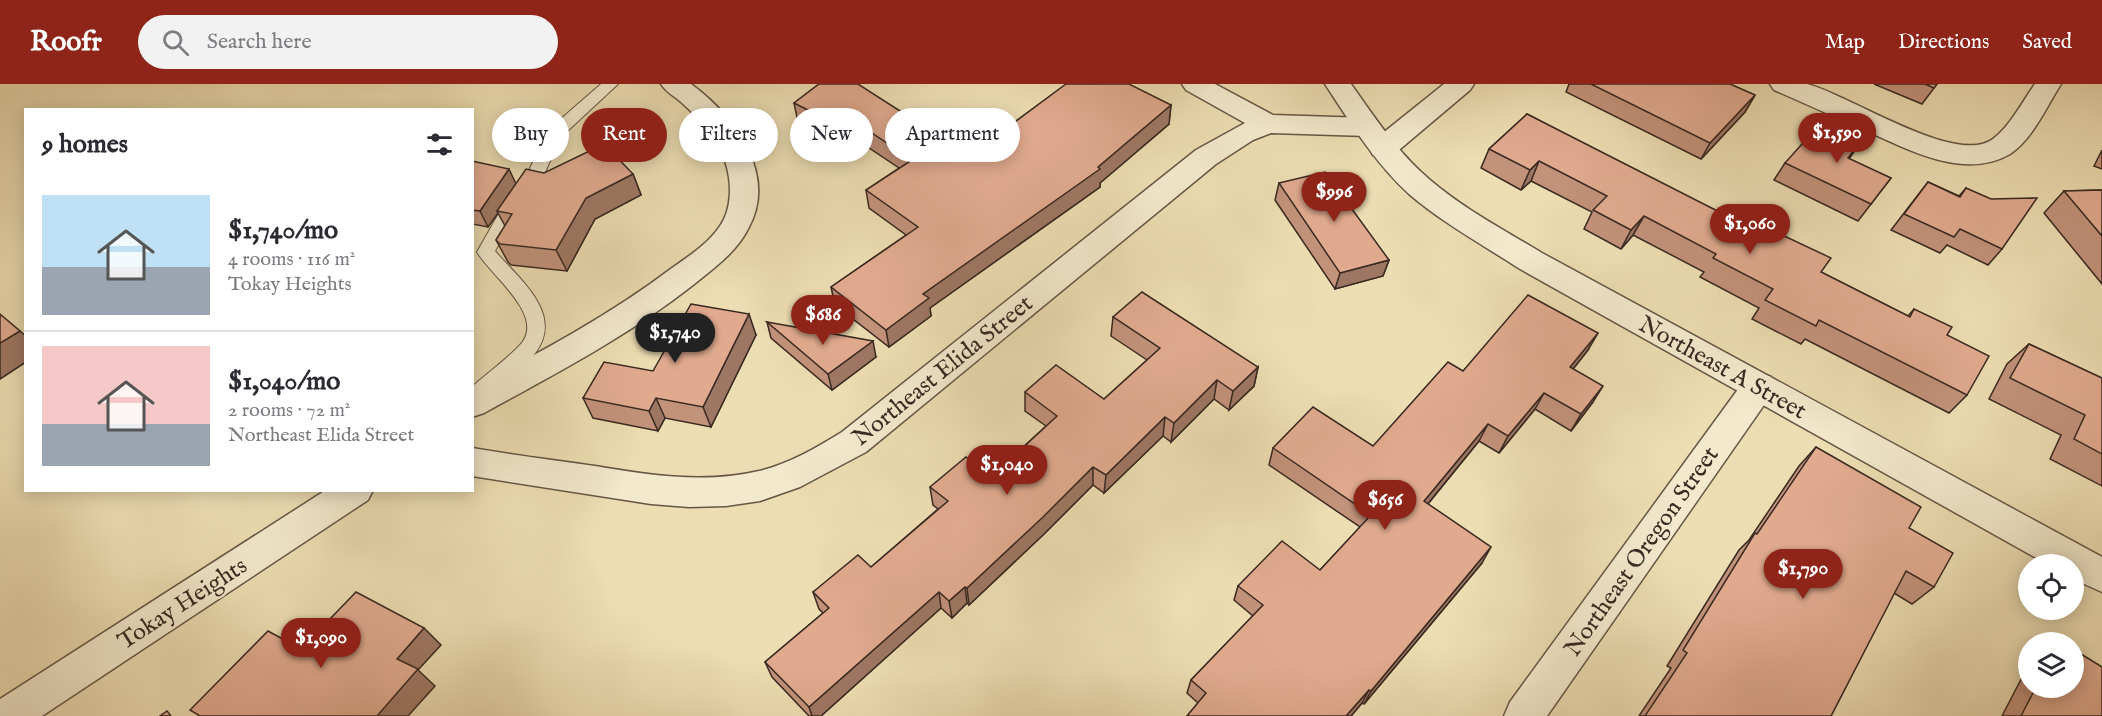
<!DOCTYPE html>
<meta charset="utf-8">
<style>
body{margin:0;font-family:"IM FELL English",serif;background:#f2f2f3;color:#2b2b33;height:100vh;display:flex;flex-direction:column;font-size:22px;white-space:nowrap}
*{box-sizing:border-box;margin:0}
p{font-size:20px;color:#7c7c81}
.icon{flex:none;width:33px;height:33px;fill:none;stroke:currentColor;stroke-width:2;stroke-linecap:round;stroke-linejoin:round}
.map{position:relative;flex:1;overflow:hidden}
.sheet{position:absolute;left:24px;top:24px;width:450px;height:384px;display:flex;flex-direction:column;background:#fff;border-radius:0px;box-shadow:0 3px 15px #0003}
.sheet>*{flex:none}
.hud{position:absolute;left:492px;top:24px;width:570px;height:54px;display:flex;gap:12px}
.tools{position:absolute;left:2018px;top:470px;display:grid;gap:12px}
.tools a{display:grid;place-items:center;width:66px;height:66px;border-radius:50%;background:#fff;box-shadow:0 3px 15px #0003;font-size:30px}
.price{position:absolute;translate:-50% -51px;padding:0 14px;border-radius:21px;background:#8f2418;color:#fff;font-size:20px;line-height:39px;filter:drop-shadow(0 2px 3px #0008)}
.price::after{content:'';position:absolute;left:50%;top:36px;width:18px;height:14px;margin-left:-9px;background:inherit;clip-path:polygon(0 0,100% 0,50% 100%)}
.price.current{background:#222;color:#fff}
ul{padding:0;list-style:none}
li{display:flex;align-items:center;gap:18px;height:150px;padding:0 18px}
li+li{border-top:2px solid #e1e1e2}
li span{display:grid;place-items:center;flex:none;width:168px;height:120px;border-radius:0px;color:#555}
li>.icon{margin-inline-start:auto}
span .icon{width:72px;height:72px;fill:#fffc;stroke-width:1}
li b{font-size:26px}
h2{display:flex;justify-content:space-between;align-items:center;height:72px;padding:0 18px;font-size:26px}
.tag{padding:0 21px;border-radius:27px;background:#fff;box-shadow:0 3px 15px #0003;font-size:21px;line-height:54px}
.tag.current{background:#8f2418;color:#fff}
header{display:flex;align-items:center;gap:36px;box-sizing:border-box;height:84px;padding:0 30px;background:#8f2418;color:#fff}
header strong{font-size:28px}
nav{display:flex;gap:33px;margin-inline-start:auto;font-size:21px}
.search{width:420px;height:54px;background:#f2f2f3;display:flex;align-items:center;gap:15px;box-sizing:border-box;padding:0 21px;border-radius:33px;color:#7c7c81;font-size:22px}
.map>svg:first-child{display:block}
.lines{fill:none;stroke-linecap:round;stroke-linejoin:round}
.service-casing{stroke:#655646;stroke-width:2}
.minor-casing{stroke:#655646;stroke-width:3}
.tertiary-casing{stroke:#655646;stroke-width:3}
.service{fill:#f3e9cd;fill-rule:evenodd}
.minor{fill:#f3e9cd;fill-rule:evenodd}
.tertiary{fill:#f3e9cd;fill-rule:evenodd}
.wall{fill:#c2927b;stroke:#382922;stroke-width:1.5}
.shaded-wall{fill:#9e7764;stroke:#382922;stroke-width:1.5}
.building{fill:#e1aa8f;stroke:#382922;stroke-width:1.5}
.labels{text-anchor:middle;stroke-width:4.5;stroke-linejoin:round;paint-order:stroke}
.street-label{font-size:24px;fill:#382922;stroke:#f3e9cd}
</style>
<header>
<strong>Roofr</strong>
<div class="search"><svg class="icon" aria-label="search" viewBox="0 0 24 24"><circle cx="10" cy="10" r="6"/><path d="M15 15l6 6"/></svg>Search here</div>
<nav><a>Map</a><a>Directions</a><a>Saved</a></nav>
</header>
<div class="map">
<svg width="2102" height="632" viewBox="0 0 2102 632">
<rect width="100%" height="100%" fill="#edddb2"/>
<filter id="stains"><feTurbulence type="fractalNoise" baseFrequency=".00333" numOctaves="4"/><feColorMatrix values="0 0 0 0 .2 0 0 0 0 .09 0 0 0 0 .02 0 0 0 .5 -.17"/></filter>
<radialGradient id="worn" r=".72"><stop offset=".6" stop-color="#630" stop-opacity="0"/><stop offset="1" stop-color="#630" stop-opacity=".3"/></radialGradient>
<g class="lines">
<defs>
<path id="service" d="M601 0H618L560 54 543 93 511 138 495 167C519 195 564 229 536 268 525 284 503 298 488 311L481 314 474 311V301C489 288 507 275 520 261 547 232 491 192 477 168L498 131 527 91 547 47Z"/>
<g id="minor">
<path d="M661 0H691C733 31 778 89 749 143 737 168 714 184 693 201 628 252 555 290 484 329L472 333V304C541 268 610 231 672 184 689 172 709 159 720 142 732 125 732 100 726 80 719 56 700 35 681 18 674 12 666 8 661 0Z"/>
<path d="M1182 0H1215L1273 31 1367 34 1377 37 1381 43 1377 49 1367 52 1271 49 1253 56 1216 80 866 368 800 403 760 417 726 422 689 423 651 420 472 392V364C513 371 554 376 595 382 649 391 705 400 759 387 789 380 816 364 842 348L1196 66 1245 39 1186 6Z"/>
<path d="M1444 0H1474L1470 6 1393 71 1383 73 1373 71 1369 64 1373 57Z"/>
<path d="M1770 0C1781 0 1796 0 1807 0 1848 10 1956 83 1993 55 2011 41 2022 18 2035 0H2061C2047 22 2032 56 2010 70 1962 98 1902 62 1858 43 1830 31 1802 18 1774 6Z"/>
<path d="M1759 289 1771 293 1775 302 1771 311 1547 632H1504L1510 618 1747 293Z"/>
<path d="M326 406H373L368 416 42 632H0V615Z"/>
</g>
<path id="tertiary" d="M1325 0H1351C1375 34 1398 69 1430 96 1464 125 1504 146 1542 169L2102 473V508L2073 495V480H2047L1520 185C1483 161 1443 139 1409 110 1375 79 1350 38 1325 0Z"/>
</defs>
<!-- service casing -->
<use href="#service" class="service-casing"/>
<!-- minor casing -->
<use href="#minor" class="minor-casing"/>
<!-- tertiary casing -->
<use href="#tertiary" class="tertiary-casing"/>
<!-- service -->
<use href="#service" class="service"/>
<!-- minor -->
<use href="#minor" class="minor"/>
<!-- tertiary -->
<use href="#tertiary" class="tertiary"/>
</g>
<!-- wall -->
<g class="wall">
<path d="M819 0 950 59 993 54 1171 21 1169 40 1100 99V103L930 224 931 232 889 263 835 221 831 203 906 151 869 124 866 106 899 84 842 46 832 54 798 38 794 19Z"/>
<path d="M1569 0H1730L1755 11 1745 28 1701 75 1566 8Z"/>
<path d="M1874 0H1937L1922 20Z"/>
<path d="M1527 30 1821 188 1908 232 1914 225 1947 251 1967 311 1949 329 1805 255 1801 260 1752 235 1759 224 1700 193 1704 188 1633 151 1621 165 1584 145 1592 128 1531 97 1521 106 1481 84 1489 65Z"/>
<path d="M1860 59 1849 75 1891 94 1858 137 1774 96 1785 79Z"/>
<path d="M2102 66V85L2094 82Z"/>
<path d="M472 77 516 100 544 89 633 90 641 111 595 135 567 187 511 181 508 178 496 156 505 142 498 129 488 143 472 140Z"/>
<path d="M1928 98 1959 112 1966 104 2002 165 1988 181 1947 161 1940 169 1891 146Z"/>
<path d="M1279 99 1389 176 1383 192 1335 205 1275 116Z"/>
<path d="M2102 106V200L2044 129 2064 107Z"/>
<path d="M1113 233 1258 283 1254 302 1229 326 1214 315 1171 358 1163 352 1104 409 1093 401 1043 451 969 521 967 519 952 534 941 524 821 632H809L772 593 765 578 823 529 819 525 813 508 871 483 938 425 933 421 930 403 991 393 1046 342 1025 327V308L1104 315 1147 276 1111 252Z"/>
<path d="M767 238 876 273 832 306 771 254Z"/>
<path d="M756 251 711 343 665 334 658 347 593 334 583 314 653 287Z"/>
<path d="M2029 260 2102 294V402L2050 375 2061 351 1989 315 2007 280Z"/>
<path d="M1588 266 1573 285 1593 318 1571 347 1535 325 1499 369 1479 357 1428 420 1482 479 1364 620 1362 619 1351 632H1187L1198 619 1187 609 1191 596 1253 532 1234 516 1238 502 1320 486 1360 443 1269 381 1273 364 1373 362 1463 287Z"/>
<path d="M1816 363 1909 444 1934 503 1912 520 1894 509 1831 632H1639L1671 584 1667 582 1739 466 1749 456 1799 382Z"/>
<path d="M2028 582V603H2073L2102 632H2002Z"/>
</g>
<!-- shaded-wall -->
<g class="shaded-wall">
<path d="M1755 11 1745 28 1701 75 1710 59Z"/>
<path d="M1171 21 1169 40 1100 99V103L930 224 931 232 889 263 886 246 923 210 1098 83Z"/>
<path d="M839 27 842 46 832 54 828 36Z"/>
<path d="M1539 77 1531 97 1521 106 1530 86Z"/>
<path d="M509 85 517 102 497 127 498 129 488 143 480 127Z"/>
<path d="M633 90 641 111 595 135 567 187 556 166 586 114Z"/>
<path d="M1644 132 1633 151 1621 165 1631 146Z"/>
<path d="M1389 176 1383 192 1335 205 1340 189Z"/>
<path d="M749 230 756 251 711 343 703 323Z"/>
<path d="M20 247 26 252V278L0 295V259Z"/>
<path d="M1598 249 1588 266 1561 300 1570 283Z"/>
<path d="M873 257 876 273 832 306 828 290Z"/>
<path d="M1258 283 1254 302 1229 326 1233 307Z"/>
<path d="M1217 296 1214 315 1171 358 1174 339Z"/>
<path d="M1603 302 1593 318 1571 347 1581 330Z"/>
<path d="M1544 309 1535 325 1499 369 1508 352Z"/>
<path d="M656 314 665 334 658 347 649 327Z"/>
<path d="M1165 333 1163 352 1104 409 1106 391Z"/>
<path d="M1488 340 1479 357 1417 433 1424 417Z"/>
<path d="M1093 383V401L1043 451 969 521 967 504Z"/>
<path d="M1491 463 1482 479 1364 620 1371 607Z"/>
<path d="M965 503 967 519 952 534 949 517Z"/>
<path d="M939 508 941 524 821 632H812L809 623Z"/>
<path d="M424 544 441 561 418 586 435 602 408 632H377L397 575Z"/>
<path d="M1369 606 1362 619 1351 632H1346Z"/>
</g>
<!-- building -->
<g class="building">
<path d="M819 0H858L950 59 975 42 993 54 1066 0H1129L1171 21 1098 83 1100 85 923 210 929 214 886 246 831 203 918 143 866 106 912 76 839 27 828 36 794 19Z"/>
<path d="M1591 0H1730L1755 11 1710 59Z"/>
<path d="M1925 0H1937L1934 4Z"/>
<path d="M1527 30 1741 139 1776 155 1780 150 1831 174 1821 188 1910 233 1914 225 1952 243 1947 251 1989 272 1967 311 1819 236 1816 242 1765 216 1773 205 1713 174 1716 170 1644 132 1631 146 1593 126 1607 112 1539 77 1530 86 1489 65Z"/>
<path d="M1820 40 1860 59 1848 74 1891 94 1871 120 1785 79Z"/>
<path d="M604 60 633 90 586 114 556 166 500 160 496 156 512 130 497 127 526 85 544 89Z"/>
<path d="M472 77 509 85 480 127 472 126Z"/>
<path d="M1325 88 1389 176 1340 189 1279 99Z"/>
<path d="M1928 98 1960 113 1966 104 1991 115 2037 114 2002 165 1960 145 1954 153 1904 130Z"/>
<path d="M2102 106V152L2064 107Z"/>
<path d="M1142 208 1258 283 1233 307 1217 296 1174 339 1165 333 1106 391 1093 383 1042 434 967 504 965 503 949 517 939 508 809 623 765 578 829 524 813 508 858 471 871 483 948 417 930 403 966 373 991 393 1057 332 1025 308 1056 281 1104 315 1160 264 1113 233Z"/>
<path d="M1528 211 1598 249 1570 283 1603 302 1581 330 1544 309 1508 352 1488 340 1424 417 1491 463 1371 607 1369 606 1346 632H1187L1206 609 1191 596 1263 521 1238 502 1282 457 1320 486 1371 431 1273 364 1313 323 1373 362 1448 278 1463 287Z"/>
<path d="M691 220 749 230 703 323 656 314 649 327 583 314 604 278 653 287Z"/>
<path d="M0 230 20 247 0 259Z"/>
<path d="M767 238 873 257 828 290Z"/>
<path d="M2029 260 2102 294V370L2074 355 2085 331 2010 294Z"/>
<path d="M1816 363 1921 423 1909 444 1953 469 1934 503 1906 487 1831 632H1645L1687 569 1683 566 1755 449 1757 450Z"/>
<path d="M356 508 424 544 397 575 418 585 377 632H200L190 626 268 547 301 565Z"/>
<path d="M2073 565 2102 583V632H2021L2036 603H2073Z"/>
<path d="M167 627 171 632H160Z"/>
</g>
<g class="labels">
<!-- street labels -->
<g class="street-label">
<text transform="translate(1723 283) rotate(29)" y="8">Northeast A Street</text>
<text transform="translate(942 286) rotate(-39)" y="8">Northeast Elida Street</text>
<text transform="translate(1641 467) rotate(-55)" y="8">Northeast Oregon Street</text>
<text transform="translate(182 519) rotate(-33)" y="8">Tokay Heights</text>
</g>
</g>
<rect width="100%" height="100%" filter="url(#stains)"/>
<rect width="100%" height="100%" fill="url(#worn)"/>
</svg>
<div class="tools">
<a><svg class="icon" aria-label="locate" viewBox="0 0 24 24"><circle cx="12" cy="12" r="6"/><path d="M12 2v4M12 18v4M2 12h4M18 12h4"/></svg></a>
<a><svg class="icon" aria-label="layers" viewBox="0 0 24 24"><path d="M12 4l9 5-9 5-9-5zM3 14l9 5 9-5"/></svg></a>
</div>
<b class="price" style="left:1837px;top:80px">$1,590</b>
<b class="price" style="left:1334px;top:139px">$996</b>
<b class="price" style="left:1750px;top:171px">$1,060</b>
<b class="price" style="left:823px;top:262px">$686</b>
<b class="price current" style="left:675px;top:280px">$1,740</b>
<b class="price" style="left:1007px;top:412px">$1,040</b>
<b class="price" style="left:1385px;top:447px">$656</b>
<b class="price" style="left:1803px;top:516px">$1,790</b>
<b class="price" style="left:321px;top:585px">$1,090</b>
<div class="hud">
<a class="tag">Buy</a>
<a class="tag current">Rent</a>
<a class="tag">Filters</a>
<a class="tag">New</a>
<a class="tag">Apartment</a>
</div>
<section class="sheet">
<h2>9 homes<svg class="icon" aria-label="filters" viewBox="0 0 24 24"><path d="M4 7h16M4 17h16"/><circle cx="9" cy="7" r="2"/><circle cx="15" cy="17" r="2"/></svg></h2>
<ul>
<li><span style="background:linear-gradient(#bfe0f5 60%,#9aa5b1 0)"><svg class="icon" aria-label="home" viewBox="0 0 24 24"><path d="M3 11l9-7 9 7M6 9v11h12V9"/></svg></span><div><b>$1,740/mo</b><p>4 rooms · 116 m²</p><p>Tokay Heights</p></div></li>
<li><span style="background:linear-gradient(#f6c9c9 65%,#9aa5b1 0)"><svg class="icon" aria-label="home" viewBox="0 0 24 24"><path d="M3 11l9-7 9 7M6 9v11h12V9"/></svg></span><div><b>$1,040/mo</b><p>2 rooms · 72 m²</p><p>Northeast Elida Street</p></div></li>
</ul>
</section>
</div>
